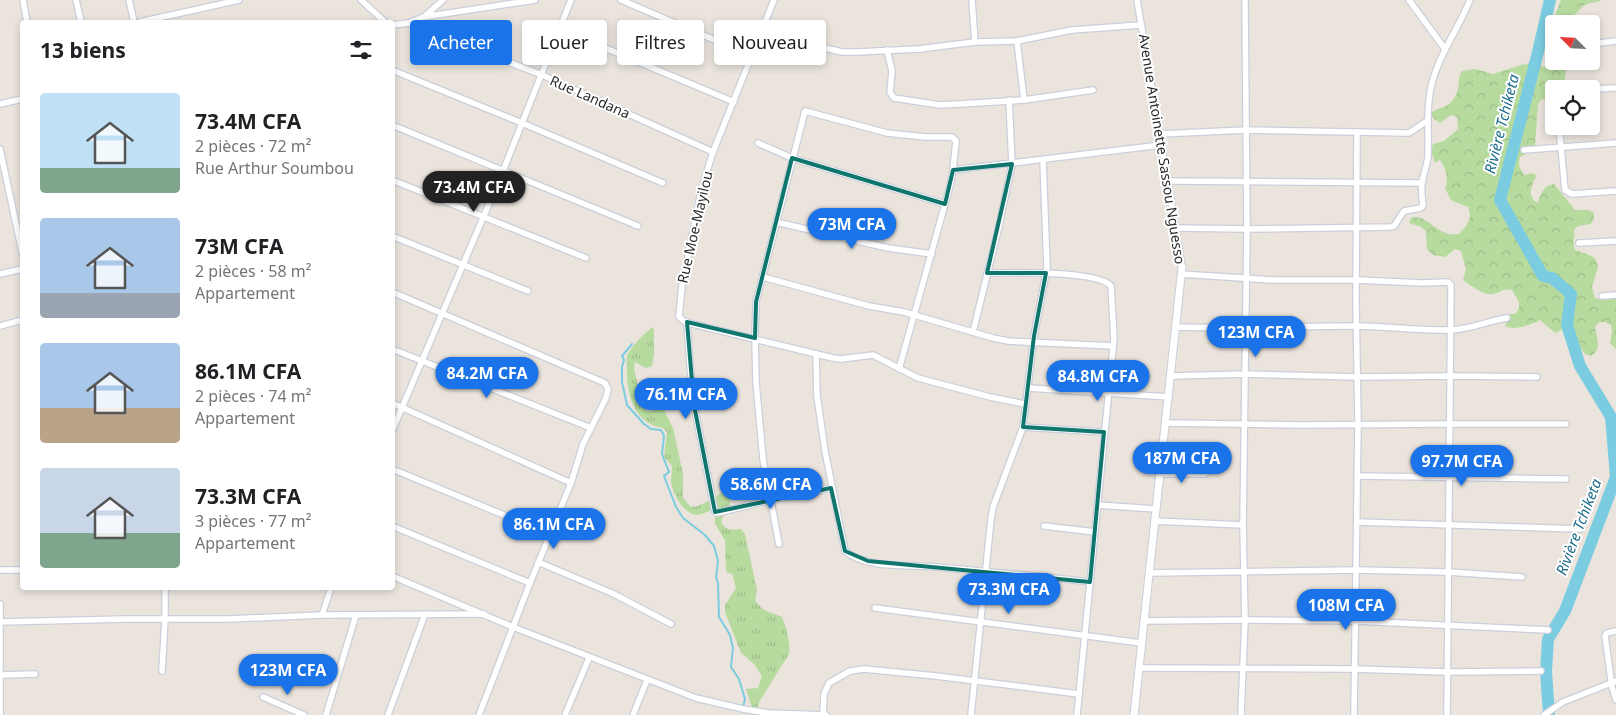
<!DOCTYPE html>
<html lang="fr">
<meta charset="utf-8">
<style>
body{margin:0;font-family:"Noto Sans",sans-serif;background:#f6f6f6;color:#202124;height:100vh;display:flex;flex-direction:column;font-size:19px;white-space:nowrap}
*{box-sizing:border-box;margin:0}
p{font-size:16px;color:#757577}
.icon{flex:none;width:28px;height:28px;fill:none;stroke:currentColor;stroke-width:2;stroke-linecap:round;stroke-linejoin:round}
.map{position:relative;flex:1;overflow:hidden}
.drawer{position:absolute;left:20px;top:20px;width:375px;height:570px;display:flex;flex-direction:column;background:#fff;border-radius:5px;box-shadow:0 2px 8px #0003}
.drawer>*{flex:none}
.guide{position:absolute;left:410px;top:20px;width:475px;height:45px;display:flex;gap:10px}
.needle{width:32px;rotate:294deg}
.buttons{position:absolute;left:1545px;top:15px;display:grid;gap:10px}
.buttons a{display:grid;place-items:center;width:55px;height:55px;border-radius:5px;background:#fff;box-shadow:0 2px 8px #0003;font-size:25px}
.price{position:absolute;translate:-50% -42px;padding:0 11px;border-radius:18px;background:#1a73e8;color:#fff;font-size:16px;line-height:32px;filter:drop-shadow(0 1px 2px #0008)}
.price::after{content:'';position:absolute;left:50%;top:30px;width:15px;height:11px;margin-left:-8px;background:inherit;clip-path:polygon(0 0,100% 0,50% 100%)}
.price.active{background:#222;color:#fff}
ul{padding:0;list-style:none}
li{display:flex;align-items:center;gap:15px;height:125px;padding:0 20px}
li span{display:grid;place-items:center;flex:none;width:140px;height:100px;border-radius:5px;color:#555}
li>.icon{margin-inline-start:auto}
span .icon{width:60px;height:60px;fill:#fffc;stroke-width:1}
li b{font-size:21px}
h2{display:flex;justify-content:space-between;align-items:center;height:60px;padding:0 20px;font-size:21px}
.tag{padding:0 18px;border-radius:5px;background:#fff;box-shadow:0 2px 8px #0003;font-size:18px;line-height:45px}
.tag.active{background:#1a73e8;color:#fff}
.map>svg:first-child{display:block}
.grass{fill:url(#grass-tufts)}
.forest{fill:url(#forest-crowns)}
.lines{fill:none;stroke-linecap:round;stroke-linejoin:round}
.stream{stroke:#7bcce1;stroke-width:2}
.river{stroke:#7bcce1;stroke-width:12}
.minor-casing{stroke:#cbcfda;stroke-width:8}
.tertiary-casing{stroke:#cbcfda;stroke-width:9}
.minor{stroke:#fff;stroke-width:5.5}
.tertiary{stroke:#fff;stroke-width:7}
.marked{fill:none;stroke:#0f766e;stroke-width:4;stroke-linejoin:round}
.labels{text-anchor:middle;stroke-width:4;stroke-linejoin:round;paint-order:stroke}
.street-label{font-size:14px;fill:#292929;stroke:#fff}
.water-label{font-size:15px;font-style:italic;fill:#1c6b8b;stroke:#fff}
</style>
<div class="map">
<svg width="1616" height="715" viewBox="0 0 1616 715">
<defs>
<pattern id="grass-tufts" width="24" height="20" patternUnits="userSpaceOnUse" patternTransform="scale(1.25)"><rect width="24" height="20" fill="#b7db9f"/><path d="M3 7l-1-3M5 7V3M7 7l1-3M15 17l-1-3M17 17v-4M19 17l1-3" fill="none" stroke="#9dbc89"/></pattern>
<pattern id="forest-crowns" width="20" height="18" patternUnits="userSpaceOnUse" patternTransform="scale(1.25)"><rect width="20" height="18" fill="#b7db9f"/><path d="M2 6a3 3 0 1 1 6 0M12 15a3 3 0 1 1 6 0" fill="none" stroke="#9dbc89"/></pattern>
</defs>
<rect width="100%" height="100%" fill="#eae4dd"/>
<!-- grass -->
<path class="grass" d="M652 327 654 329V354L652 366 646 368 635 362 634 368 642 406 646 411H651L662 406 673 428 683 474V498L691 507C704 507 713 495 725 492L730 495V505L721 521C725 531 731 530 741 529L745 534 757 590 755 601 764 610 782 617C786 628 791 643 789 654L759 702 758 708H752L746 689 758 688 762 676 755 665 741 653 725 612V605L736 588 732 574 726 572 725 540 715 524V518L719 513 715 509C709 511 702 515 696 515 684 514 672 493 671 482 671 477 672 472 672 466L664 457 667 432 663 428C635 424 627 396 627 372 627 367 626 361 627 356 630 348 645 333 652 327Z"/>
<!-- forest -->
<g class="forest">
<path d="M1561 0H1602C1596 3 1590 2 1585 5 1579 9 1577 14 1570 17L1568 22 1569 24H1554V37L1551 26Z"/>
<path d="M1559 61H1590V64L1585 68 1579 66 1566 69 1564 87 1562 89H1554L1553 101 1541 99 1538 105 1535 146 1532 151 1520 157C1518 165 1519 169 1525 175L1531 173 1537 175C1532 185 1526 195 1537 203 1542 194 1542 186 1554 184L1575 210H1588L1594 213V219L1591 224 1578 226 1574 230C1575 238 1572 243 1575 250L1592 256 1596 260 1598 267 1592 287 1595 298C1602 301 1610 301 1616 297V349L1610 343 1612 331 1611 325 1605 322H1599L1595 327C1597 338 1602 349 1591 356L1585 354 1574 338 1561 330 1555 333 1540 320C1529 325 1515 331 1505 326L1509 314H1515L1519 309V302L1512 290C1504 288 1500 292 1493 294 1483 296 1471 285 1463 280L1466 269 1461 251 1455 249 1445 257 1433 255 1427 249 1426 231 1421 227 1409 223 1412 217C1432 216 1435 237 1459 234 1467 226 1473 218 1468 207L1451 200 1445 188C1449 180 1446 168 1440 160L1435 163 1431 151 1433 144 1444 141 1458 129 1457 117 1451 115 1440 123 1434 119 1431 113C1438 107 1447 108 1452 101 1462 90 1456 79 1462 71L1475 69 1493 74 1524 64 1525 65 1529 63 1549 68 1559 64Z"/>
</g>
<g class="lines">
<!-- stream -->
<path class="stream" d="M632 344 622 356 624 360 622 367V382L627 405 644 424 651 429 661 430 664 436 662 454 669 472 664 476 676 507 683 518 705 535 714 546 718 561 716 577 718 583 719 617 730 635 733 648 731 667 739 679 745 699 743 707"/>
<!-- river -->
<path class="river" d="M1549 715 1546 672 1548 639 1565 611 1616 477 1611 417 1580 366 1567 325 1571 294 1552 278 1543 276 1500 200 1538 52 1550 0"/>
<defs>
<g id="minor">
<path d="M23 0 27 22"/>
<path d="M76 0 81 22"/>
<path d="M129 0 134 22"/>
<path d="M361 0 385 22"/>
<path d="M621 0 752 56"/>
<path d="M774 0 713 152 702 187 682 285 679 317 685 322 709 328 833 358 841 359 873 355 918 378 990 397 1025 404"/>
<path d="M972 0 975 42"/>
<path d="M1137 0 1182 267"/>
<path d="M1409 0 1445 49"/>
<path d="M425 16 443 0"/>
<path d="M140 22 239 0"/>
<path d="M409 23 542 75 713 152"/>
<path d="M392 25 409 23 423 17 535 0"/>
<path d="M560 29 734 102"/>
<path d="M1017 41 1024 100"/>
<path d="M1591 44 1616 41"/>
<path d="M821 47 842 52H857L919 49 975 42 1017 41 1072 30 1141 25"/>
<path d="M887 50 892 71 890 92 894 98 940 105 960 104 1024 100 1093 90"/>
<path d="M392 70 522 123 663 183"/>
<path d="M1591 89 1616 88"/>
<path d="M0 104 22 99"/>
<path d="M392 125 638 226"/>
<path d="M1559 126 1565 190 1572 194 1616 191"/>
<path d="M1160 134 1246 130 1409 133 1427 121"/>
<path d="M758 143 792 158 945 204"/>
<path d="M0 149 22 252"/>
<path d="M1524 150 1616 143"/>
<path d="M953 170 1161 145"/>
<path d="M392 180 586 258"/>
<path d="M1168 181 1422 183"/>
<path d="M776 222 888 248 932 254"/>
<path d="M1175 228 1247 229 1391 227 1394 226 1404 211 1421 208 1423 205C1422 198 1421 189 1422 182 1424 173 1427 165 1428 156 1429 127 1425 100 1435 73 1444 47 1460 25 1470 0"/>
<path d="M392 236 528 291"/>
<path d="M1579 243 1616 241"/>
<path d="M987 273C1011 273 1097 270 1111 286L1114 338 1077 715"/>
<path d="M0 274 22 269"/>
<path d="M1181 274 1273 280H1357L1422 283 1448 282 1451 285 1447 715"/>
<path d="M763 277 869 306 904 312 993 338 1008 341 1113 346"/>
<path d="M392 292 605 383 608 389 606 398 583 444 571 483 530 583 479 715"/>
<path d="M1602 296 1616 295"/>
<path d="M687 322 690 366 694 405 715 512 717 513 771 500 831 488"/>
<path d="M0 326 22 320"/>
<path d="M1176 327C1236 329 1295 326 1355 326 1387 326 1419 331 1451 330 1470 329 1488 321 1507 318"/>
<path d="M973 332 999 226 1012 164 1009 100"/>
<path d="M392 349 591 428"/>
<path d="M816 354 817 396 825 451 845 551C869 570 908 564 938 567 989 572 1040 576 1090 582"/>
<path d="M1171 376 1246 374 1358 377 1450 376 1537 377"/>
<path d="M1028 388 1169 397"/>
<path d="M392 403 571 483"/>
<path d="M1166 423 1298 425 1449 424H1566"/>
<path d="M1023 427 1104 432"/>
<path d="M392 431 503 171 571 0"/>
<path d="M392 469 550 534"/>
<path d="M1161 474H1205"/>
<path d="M1357 476 1566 479"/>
<path d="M1097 505 1156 509"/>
<path d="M1154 521 1243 525"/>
<path d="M1357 522 1580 529"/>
<path d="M392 526 530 583"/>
<path d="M1044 526 1095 532"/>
<path d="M779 544 763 459 756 382 755 338 756 302 805 111 887 133 926 137H952L956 141 953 170 950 186 899 369"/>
<path d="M538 562 614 594 671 624"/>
<path d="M0 570H22"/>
<path d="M1149 573 1357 570 1448 572 1522 577"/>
<path d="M392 576 513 627 696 698 743 709 768 713 826 715"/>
<path d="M0 604V715"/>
<path d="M875 608 1141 643"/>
<path d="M322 615 331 588"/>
<path d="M1143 621 1245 620 1356 621 1548 630"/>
<path d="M0 622 126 619H229L322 615 484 614"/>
<path d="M1616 631 1607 633 1605 636 1612 687 1616 700"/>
<path d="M1139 668 1354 669 1448 672 1541 671"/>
<path d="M162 671 165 619V588"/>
<path d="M0 675 35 674"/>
<path d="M263 697 304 715"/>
<path d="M326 715 356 615"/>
<path d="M388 715 425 614"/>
<path d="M565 715 589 658"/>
<path d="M633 715 647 680"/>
<path d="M823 715 824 694 829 683 850 671 864 669 936 676 1079 694"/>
<path d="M971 715 991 519 993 507 1023 427 1034 336 1047 268 1043 160"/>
<path d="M1241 715 1245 620 1243 525 1247 229 1245 0"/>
<path d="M1354 715 1358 424 1356 301 1357 132"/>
<path d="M1544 715 1563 702 1616 681"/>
</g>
<path id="tertiary" d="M1134 715 1182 267"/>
</defs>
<!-- minor casing -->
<use href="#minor" class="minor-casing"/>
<!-- tertiary casing -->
<use href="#tertiary" class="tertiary-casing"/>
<!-- minor -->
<use href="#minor" class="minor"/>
<!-- tertiary -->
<use href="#tertiary" class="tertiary"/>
</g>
<!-- marked area -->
<path class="marked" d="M792 158 945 204 953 170 1012 164 987 273H1046L1034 336 1023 427 1104 432 1090 582 868 561 845 551 831 488 715 512 694 405 687 322 755 338 756 302Z"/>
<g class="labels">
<!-- street labels -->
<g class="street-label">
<text transform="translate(590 97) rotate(24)" y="5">Rue Landana</text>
<text transform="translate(1162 149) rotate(81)" y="5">Avenue Antoinette Sassou Nguesso</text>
<text transform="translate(695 227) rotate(-77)" y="5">Rue Moe-Mayilou</text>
</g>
<!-- water labels -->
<g class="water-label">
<text transform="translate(1502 124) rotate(-76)" y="5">Rivière Tchiketa</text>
<text transform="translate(1579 527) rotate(-69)" y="5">Rivière Tchiketa</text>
</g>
</g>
</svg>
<div class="buttons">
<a><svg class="needle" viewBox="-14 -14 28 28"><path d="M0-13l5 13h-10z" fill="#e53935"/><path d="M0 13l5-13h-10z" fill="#757577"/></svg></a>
<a><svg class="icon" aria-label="locate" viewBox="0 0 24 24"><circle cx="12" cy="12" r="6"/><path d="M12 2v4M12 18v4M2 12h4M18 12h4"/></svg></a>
</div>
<b class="price active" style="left:474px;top:213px">73.4M CFA</b>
<b class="price" style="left:852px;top:250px">73M CFA</b>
<b class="price" style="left:1256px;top:358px">123M CFA</b>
<b class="price" style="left:487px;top:399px">84.2M CFA</b>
<b class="price" style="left:1098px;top:402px">84.8M CFA</b>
<b class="price" style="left:686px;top:420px">76.1M CFA</b>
<b class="price" style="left:1182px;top:484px">187M CFA</b>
<b class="price" style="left:1462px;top:487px">97.7M CFA</b>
<b class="price" style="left:771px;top:510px">58.6M CFA</b>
<b class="price" style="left:554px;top:550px">86.1M CFA</b>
<b class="price" style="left:1009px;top:615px">73.3M CFA</b>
<b class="price" style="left:1346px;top:631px">108M CFA</b>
<b class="price" style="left:288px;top:696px">123M CFA</b>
<div class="guide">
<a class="tag active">Acheter</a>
<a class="tag">Louer</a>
<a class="tag">Filtres</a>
<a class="tag">Nouveau</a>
</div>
<section class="drawer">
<h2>13 biens<svg class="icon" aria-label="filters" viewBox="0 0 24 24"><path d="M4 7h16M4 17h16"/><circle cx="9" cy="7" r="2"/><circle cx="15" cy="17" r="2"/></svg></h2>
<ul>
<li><span style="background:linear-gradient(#bfe0f5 75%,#7fa58c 0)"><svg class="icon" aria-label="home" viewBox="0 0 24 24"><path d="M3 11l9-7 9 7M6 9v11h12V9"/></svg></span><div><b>73.4M CFA</b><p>2 pièces · 72 m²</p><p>Rue Arthur Soumbou</p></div></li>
<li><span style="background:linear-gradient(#a9c7e8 75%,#9aa5b1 0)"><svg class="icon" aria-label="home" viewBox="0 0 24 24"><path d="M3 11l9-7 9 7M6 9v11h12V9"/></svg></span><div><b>73M CFA</b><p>2 pièces · 58 m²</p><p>Appartement</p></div></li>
<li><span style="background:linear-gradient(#a9c7e8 65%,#b9a48a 0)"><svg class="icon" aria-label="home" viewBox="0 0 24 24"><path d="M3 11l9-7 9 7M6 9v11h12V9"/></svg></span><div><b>86.1M CFA</b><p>2 pièces · 74 m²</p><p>Appartement</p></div></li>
<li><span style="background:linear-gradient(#c9d6e8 65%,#7fa58c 0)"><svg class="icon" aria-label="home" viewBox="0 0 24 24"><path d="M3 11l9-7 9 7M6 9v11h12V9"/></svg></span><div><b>73.3M CFA</b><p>3 pièces · 77 m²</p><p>Appartement</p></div></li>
</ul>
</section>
</div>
